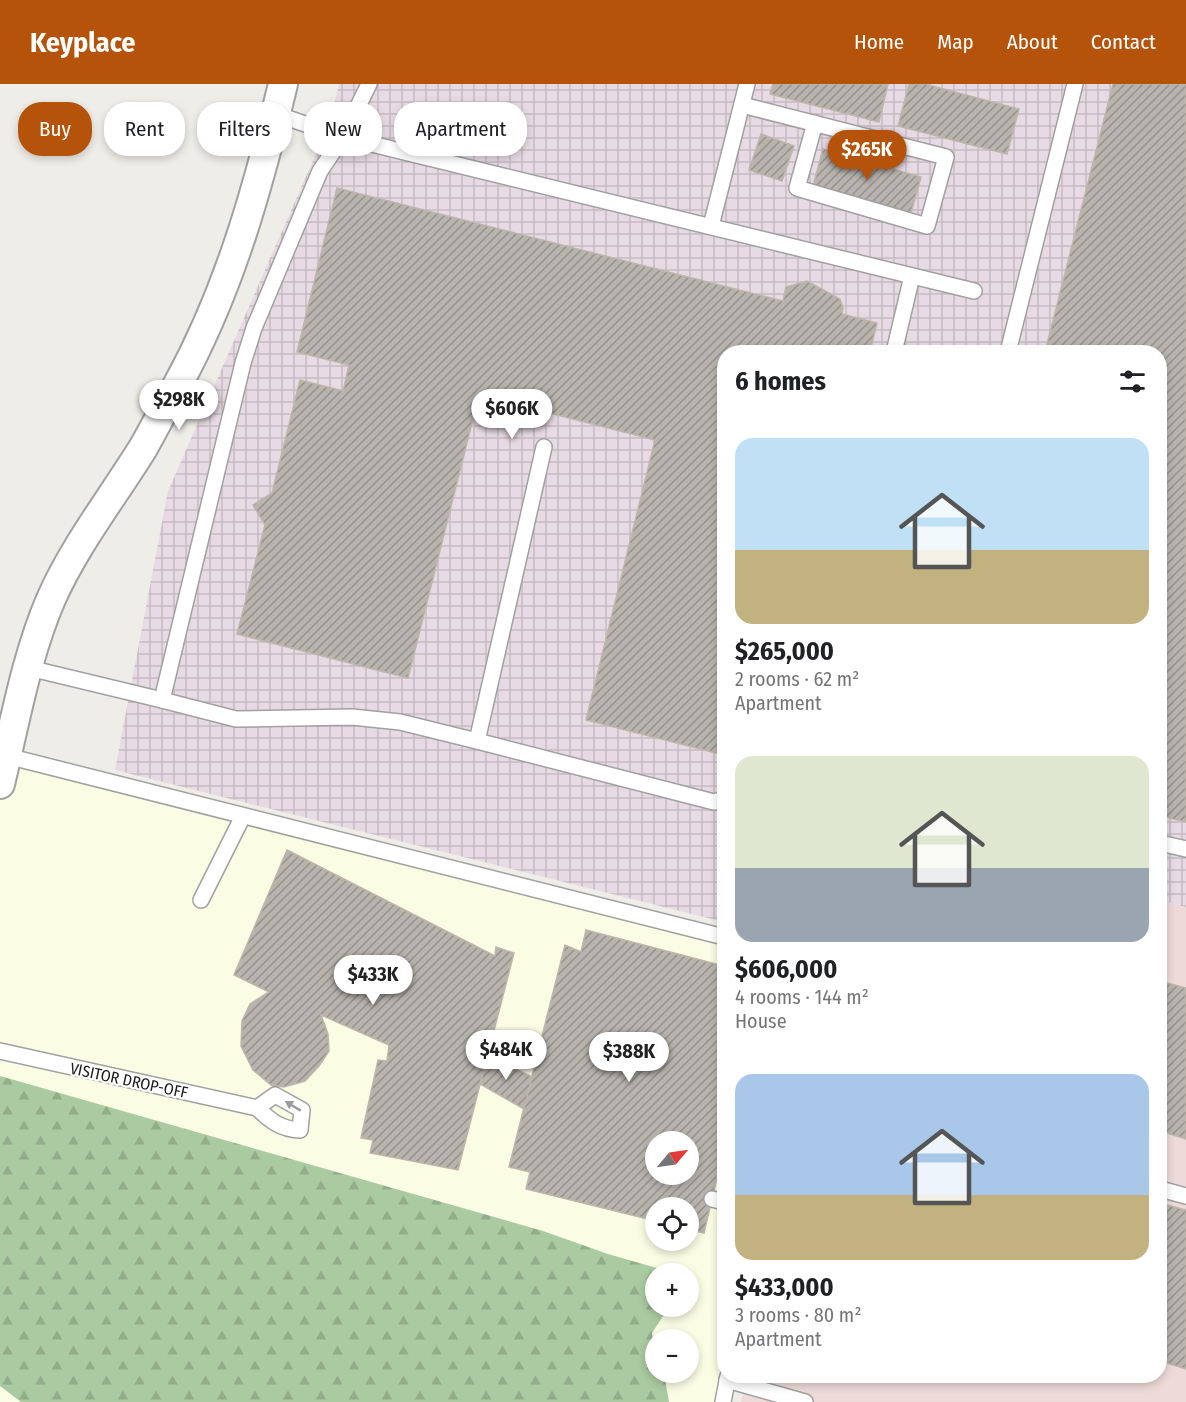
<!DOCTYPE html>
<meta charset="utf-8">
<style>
body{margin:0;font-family:"Fira Sans Condensed",sans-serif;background:#f6f6f6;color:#202124;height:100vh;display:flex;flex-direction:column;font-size:22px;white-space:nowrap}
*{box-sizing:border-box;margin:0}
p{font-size:20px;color:#757577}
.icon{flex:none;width:33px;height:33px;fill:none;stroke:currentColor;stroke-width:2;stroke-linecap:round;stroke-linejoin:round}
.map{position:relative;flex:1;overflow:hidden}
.details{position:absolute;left:717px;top:261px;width:450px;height:1038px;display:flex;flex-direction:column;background:#fff;border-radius:24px;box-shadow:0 3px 9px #0003}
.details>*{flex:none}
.top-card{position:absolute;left:18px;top:18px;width:570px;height:54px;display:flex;gap:12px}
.needle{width:39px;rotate:61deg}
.buttons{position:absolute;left:645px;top:1047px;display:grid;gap:12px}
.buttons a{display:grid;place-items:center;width:54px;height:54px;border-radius:50%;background:#fff;box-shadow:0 3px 9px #0003;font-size:30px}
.price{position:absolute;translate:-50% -51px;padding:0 14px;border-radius:21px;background:#fff;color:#222;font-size:20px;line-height:39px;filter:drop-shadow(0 2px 3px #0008)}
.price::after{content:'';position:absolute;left:50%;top:36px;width:18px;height:14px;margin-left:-9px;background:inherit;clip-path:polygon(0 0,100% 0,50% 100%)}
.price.active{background:#b45309;color:#fff}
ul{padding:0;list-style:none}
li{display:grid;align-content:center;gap:12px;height:318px;padding:0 18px}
li span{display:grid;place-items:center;height:186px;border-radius:18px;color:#555}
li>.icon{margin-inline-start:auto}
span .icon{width:108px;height:108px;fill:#fffc;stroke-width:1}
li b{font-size:26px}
h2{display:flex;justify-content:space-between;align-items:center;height:72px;padding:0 18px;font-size:26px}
.chip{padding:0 21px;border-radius:24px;background:#fff;box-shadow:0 3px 9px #0003;font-size:21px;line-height:54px}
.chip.active{background:#b45309;color:#fff}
header{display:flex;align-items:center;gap:36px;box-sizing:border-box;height:84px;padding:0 30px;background:#b45309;color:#fff}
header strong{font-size:28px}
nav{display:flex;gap:33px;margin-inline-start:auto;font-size:21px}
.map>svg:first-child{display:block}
.commercial{fill:#eedbd9}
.industrial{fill:url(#industrial-grid)}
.education{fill:#fafce4;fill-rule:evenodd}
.forest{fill:url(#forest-firs)}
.building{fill:url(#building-hatch);stroke:#bfb6ab;stroke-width:1.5;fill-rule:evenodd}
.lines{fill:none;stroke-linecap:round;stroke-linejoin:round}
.lane-casing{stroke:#a1a1a1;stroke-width:18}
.street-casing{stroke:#a1a1a1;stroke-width:32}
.lane{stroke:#fff;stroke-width:15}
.street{stroke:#fff;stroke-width:28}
.oneway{fill:#9b9b9b}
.labels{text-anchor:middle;stroke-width:4.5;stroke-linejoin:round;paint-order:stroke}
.street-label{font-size:16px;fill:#202020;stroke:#fff}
</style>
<header>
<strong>Keyplace</strong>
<nav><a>Home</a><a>Map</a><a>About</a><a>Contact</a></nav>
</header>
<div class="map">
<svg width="1186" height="1318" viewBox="0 0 1186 1318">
<defs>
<pattern id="industrial-grid" width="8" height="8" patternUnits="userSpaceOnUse" patternTransform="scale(1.5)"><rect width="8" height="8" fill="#e7dae4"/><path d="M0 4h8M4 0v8" fill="none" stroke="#c6bbc3"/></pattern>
<pattern id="forest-firs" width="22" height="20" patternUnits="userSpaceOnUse" patternTransform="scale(1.5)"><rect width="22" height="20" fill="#aacaa1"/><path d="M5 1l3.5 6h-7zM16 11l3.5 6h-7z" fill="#92ad8a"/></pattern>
<pattern id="building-hatch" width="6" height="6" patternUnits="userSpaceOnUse" patternTransform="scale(1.5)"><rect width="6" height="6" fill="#b8b3ad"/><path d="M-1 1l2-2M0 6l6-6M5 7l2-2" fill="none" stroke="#95918c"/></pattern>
</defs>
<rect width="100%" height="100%" fill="#efede7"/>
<!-- commercial -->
<path class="commercial" d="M1160 816 1186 823V1318H741L747 1292H1160Z"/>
<!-- industrial -->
<path class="industrial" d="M339 0H1186V823L1160 816V268H724V838L115 686 168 407 329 40Z"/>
<!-- education -->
<path class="education" d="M7 672 724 853 723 1318H0V700ZM656 1058H688V1090H656ZM656 1124H688V1156H656ZM656 1190H688V1222H656ZM656 1256H688V1288H656Z"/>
<!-- forest -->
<path class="forest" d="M0 992 543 1147 608 1170 660 1185 664 1189 656 1190V1222L668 1223 667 1226 652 1249 655 1270 656 1288 664 1289 669 1318H21L0 1302Z"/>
<!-- building -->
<g class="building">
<path d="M773 0H888L879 38 770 10Z"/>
<path d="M909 0H925L1019 25 1007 70 898 42Z"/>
<path d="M1113 0H1186V738L1160 732V268H1045Z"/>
<path d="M761 50 794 62 782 97 749 86Z"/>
<path d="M823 65 921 93 911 129 813 102Z"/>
<path d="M337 104 783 217 786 203 807 197 840 215 843 224 842 230 877 239 870 268H724V671L586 636 655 356 479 311 408 594 237 550 265 441 253 421 272 409 300 296 343 307 349 281 297 268Z"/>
<path d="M287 766 495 872 496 863 514 869 458 1086 370 1069 373 1056 361 1054 378 976 387 977 389 961 321 931 328 950 329 967 319 982 305 997 284 1003 271 1001 253 986 241 962 242 937 250 920 269 908 234 891Z"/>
<path d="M586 846 724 882V1064L704 1149 688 1145V1124H656V1137L526 1105 530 1088 509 1083 565 861 581 868ZM656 1058H688V1090H656Z"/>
<path d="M1160 897 1186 904V1055L1160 1047Z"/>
<path d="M488 971 532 993 524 1025 480 1000Z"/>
<path d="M1160 1119 1186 1126V1285L1160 1277Z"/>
</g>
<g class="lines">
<defs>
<g id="lane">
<path d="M369 0 343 53 974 207"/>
<path d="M742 21 946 73 927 142 797 104 815 39"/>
<path d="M276 30 343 53 320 87 254 244 243 279 162 616 236 635 352 633 400 638 477 657"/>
<path d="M711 142 747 0"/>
<path d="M894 268 912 192"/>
<path d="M1008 268 1075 0"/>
<path d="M544 363 477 657 714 718 724 715"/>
<path d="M29 584 162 616"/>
<path d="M7 672 724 853"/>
<path d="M1160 759 1186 765"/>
<path d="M201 816 243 732"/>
<path d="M0 967 257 1024C271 1037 280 1045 300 1046L302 1026 275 1011 257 1024"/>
<path d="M1160 1105 1186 1112"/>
<path d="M712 1115 724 1118"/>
<path d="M727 1296 805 1318"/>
<path d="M723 1318 728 1292"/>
</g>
<path id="street" d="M0 700C15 638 26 573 51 515 75 461 112 414 143 364 155 343 166 321 178 300 230 205 258 104 283 0"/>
</defs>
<!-- lane casing -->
<use href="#lane" class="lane-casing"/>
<!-- street casing -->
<use href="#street" class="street-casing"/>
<!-- lane -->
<use href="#lane" class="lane"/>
<!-- street -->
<use href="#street" class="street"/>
</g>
<!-- one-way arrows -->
<defs><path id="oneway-solid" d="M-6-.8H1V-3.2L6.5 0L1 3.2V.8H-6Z" transform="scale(1.5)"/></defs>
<use class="oneway" href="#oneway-solid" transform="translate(293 1022) rotate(-149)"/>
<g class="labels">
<!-- street labels -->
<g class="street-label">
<text transform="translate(129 996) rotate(12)" y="6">VISITOR DROP-OFF</text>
</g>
</g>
</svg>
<div class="buttons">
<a><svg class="needle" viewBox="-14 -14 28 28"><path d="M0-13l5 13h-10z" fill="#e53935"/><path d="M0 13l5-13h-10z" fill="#757577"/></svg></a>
<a><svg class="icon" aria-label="locate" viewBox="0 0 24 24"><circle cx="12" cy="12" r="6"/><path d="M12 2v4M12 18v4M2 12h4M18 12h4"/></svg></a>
<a>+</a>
<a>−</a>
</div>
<b class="price active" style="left:867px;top:97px">$265K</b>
<b class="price" style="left:179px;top:347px">$298K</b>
<b class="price" style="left:512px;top:356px">$606K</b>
<b class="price" style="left:373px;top:922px">$433K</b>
<b class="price" style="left:506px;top:997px">$484K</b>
<b class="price" style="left:629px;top:999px">$388K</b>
<div class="top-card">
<a class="chip active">Buy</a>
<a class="chip">Rent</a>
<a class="chip">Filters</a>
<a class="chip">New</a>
<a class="chip">Apartment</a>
</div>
<section class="details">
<h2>6 homes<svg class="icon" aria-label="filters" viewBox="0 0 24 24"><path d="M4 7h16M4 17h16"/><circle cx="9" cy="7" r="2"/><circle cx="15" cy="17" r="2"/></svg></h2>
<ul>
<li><span style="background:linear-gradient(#bfe0f5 60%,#c2b280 0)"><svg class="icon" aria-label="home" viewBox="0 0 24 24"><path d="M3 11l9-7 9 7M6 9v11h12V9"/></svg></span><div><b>$265,000</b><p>2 rooms · 62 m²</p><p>Apartment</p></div></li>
<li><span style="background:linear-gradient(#dfe7d0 60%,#9aa5b1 0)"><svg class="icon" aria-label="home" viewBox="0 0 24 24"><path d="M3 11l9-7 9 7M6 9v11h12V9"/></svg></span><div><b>$606,000</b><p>4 rooms · 144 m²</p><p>House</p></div></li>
<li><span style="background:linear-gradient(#a9c7e8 65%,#c2b280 0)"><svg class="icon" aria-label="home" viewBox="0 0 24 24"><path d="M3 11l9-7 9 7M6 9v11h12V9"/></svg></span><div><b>$433,000</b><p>3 rooms · 80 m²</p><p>Apartment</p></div></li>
</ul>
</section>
</div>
